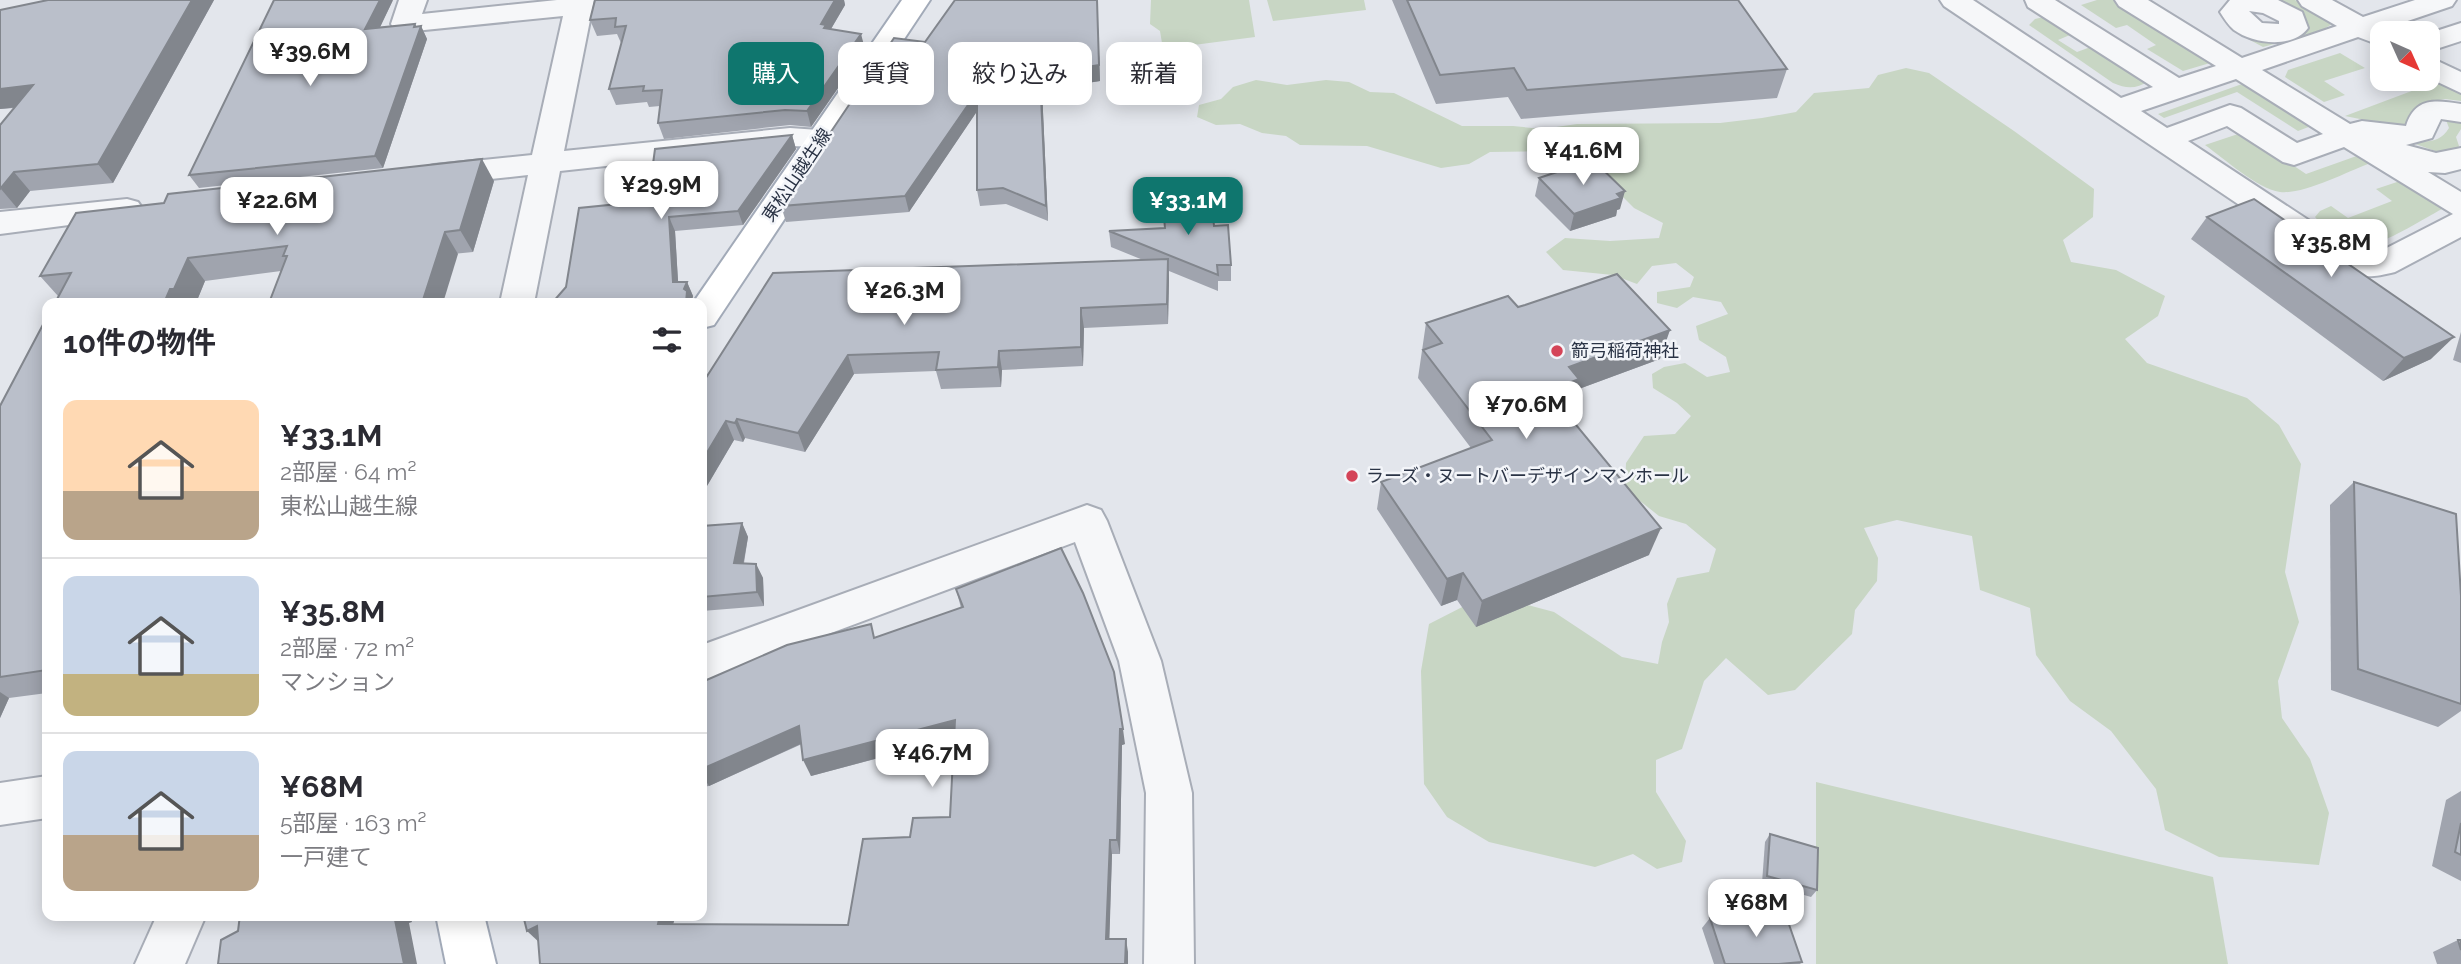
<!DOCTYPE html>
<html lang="ja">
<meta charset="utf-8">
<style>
body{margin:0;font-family:Raleway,"Noto Sans JP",sans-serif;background:#f7f7f7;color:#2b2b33;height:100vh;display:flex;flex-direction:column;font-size:26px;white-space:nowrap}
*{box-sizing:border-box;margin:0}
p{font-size:23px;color:#7c7c81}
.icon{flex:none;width:38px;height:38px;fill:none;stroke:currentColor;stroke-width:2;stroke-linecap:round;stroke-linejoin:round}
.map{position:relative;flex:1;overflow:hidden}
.details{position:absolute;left:42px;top:298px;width:665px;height:623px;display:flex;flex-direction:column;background:#fff;border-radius:14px;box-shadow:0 4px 18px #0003}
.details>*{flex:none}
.banner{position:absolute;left:728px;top:42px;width:665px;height:63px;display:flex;gap:14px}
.needle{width:46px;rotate:135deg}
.controls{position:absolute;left:2370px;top:21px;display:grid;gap:14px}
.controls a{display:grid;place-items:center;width:70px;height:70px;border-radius:14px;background:#fff;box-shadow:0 4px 18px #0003;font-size:35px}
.price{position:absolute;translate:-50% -60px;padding:0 16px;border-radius:14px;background:#fff;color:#222;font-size:23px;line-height:46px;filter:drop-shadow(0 2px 4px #0008)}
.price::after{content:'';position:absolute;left:50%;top:42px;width:21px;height:16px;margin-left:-10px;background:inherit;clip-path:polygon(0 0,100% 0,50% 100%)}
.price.current{background:#0f766e;color:#fff}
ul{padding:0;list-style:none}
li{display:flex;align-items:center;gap:21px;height:175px;padding:0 21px}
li+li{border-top:2px solid #e1e1e2}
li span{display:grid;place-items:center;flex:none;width:196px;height:140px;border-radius:14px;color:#555}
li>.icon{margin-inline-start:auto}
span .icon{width:84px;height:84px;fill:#fffc;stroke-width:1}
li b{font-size:30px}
h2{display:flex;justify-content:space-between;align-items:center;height:84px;padding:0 21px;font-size:30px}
.pill{padding:0 24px;border-radius:14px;background:#fff;box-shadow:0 4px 18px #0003;font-size:24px;line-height:63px}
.pill.current{background:#0f766e;color:#fff}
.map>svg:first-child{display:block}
.green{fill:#c8d6c4}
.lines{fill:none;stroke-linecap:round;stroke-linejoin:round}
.minor-casing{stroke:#a8adb7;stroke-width:4}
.major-casing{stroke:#a2aab8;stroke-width:4}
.minor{fill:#f6f7f9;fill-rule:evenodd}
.major{fill:#fff;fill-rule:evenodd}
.wall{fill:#a0a4ae}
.shaded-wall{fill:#82868d}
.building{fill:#babfca;stroke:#82868d;stroke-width:2}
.poi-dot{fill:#d44458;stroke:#f3f5f9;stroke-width:2.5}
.labels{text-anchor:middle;stroke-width:5;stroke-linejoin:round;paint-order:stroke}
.street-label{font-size:18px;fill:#2a3345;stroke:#f3f5f9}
.poi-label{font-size:18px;fill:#2a3345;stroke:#f3f5f9;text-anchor:start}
</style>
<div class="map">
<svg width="2461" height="964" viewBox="0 0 2461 964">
<rect width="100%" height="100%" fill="#e3e6ec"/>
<!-- green -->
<g class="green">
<path d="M1151 0H1249L1255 37 1163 49 1160 31 1150 24Z"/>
<path d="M1267 0H1364L1366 10 1273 21Z"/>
<path d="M2097 0H2122L2212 57 2210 63 2183 71 2147 49 2156 45 2127 25 2116 28 2081 5Z"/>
<path d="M2272 0H2295L2332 24 2319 32 2263 47 2237 33 2249 28 2303 29Z"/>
<path d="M2052 15 2077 32 2058 40 2077 52 2096 45 2149 81C2136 89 2127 89 2113 83L2029 25 2035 19Z"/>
<path d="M2340 53 2365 68 2324 81 2345 95 2324 102 2285 77 2288 70Z"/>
<path d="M1906 68 1929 73 2014 131 2094 189 2093 217 2063 240 2071 262 2116 270 2165 296 2158 316 2125 339 2147 363 2247 398 2279 425 2301 464 2285 572 2299 622 2278 681 2282 718 2310 759 2329 813 2319 865 2219 857 2165 830 2156 789 2111 731 2070 701 2036 655 2030 608 1980 590 1972 536 1897 520 1864 528 1878 558 1877 581 1855 610 1852 634 1795 690 1768 695 1726 658 1704 681 1682 749 1656 760V792L1686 841 1682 862 1657 869 1633 854 1595 867 1489 842 1447 817 1424 784 1421 671 1429 624 1474 601 1501 598 1554 612 1622 657 1658 664 1662 642 1669 622 1667 604 1677 578 1709 572 1716 549 1686 524 1659 516 1625 489 1626 463 1644 436 1675 434 1691 416 1677 403 1653 388 1652 374 1664 367 1685 363 1707 377 1730 372 1726 357 1699 340 1696 326 1728 314 1721 302 1693 297 1677 308 1657 303V292L1690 287 1694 277 1676 263 1652 266 1637 284 1613 275 1563 270 1546 252 1565 238 1610 241 1659 238 1663 223 1634 208 1595 169 1605 159 1599 148 1577 140 1549 151 1490 152 1469 164 1441 168 1367 146 1300 145 1286 136 1262 133 1240 124 1216 125 1197 117 1199 105 1221 99 1233 87 1256 80 1287 85 1326 80 1349 82 1370 92 1394 93 1462 126H1513L1542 129 1577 124 1720 123 1762 118 1796 112 1814 93 1869 88 1878 75Z"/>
<path d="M2441 80 2461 92V101L2445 99 2425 103 2418 112 2420 122 2404 128 2345 116Z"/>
<path d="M2242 84 2260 87 2319 123 2298 131 2237 92 2164 118 2158 114Z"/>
<path d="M2452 115H2461V129L2456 137 2459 146 2457 150 2438 152 2404 140C2423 141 2438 146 2449 128L2446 120Z"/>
<path d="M2244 132 2306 174 2365 153 2373 158 2368 164C2347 172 2302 195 2280 192 2256 188 2225 159 2205 145Z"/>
<path d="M2403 180 2441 204 2442 209C2425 218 2390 240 2373 244 2352 248 2328 231 2315 217L2320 211 2331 206 2348 218 2392 201 2376 189Z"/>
<path d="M1816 782 2213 877 2228 964H1816Z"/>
</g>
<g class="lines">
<defs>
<g id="minor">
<path d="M399 0H427L422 14 557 0H594L564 151 790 128 833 131 837 138 833 145 822 147 790 146 560 171 534 303H500L528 175 434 185 423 182 418 175 423 168 434 165 532 155 563 16 405 32 395 30 391 24Z"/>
<path d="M1940 0H1973L2121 98 2153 87 2028 7 2025 0H2055L2179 78 2216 66 2119 6 2115 0H2148L2242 58 2337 26 2302 6 2298 0H2332L2363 17 2415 0H2456L2452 6 2384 29 2387 33H2382V42L2374 43 2358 37 2262 70 2350 124 2362 121 2406 126C2415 97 2435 100 2461 104V122L2441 119 2432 138 2406 145 2436 153 2461 148V169L2445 173 2428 172 2461 192V237L2395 272C2368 279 2359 277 2333 268L1944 6ZM2236 79 2323 134 2297 143 2241 108 2230 105 2167 128 2141 111ZM2227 126 2283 162 2294 165 2344 147 2453 214 2375 254 2367 255 2357 252 2188 141Z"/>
<path d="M2230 0H2278L2302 12 2308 28C2293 49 2253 44 2234 30 2228 25 2224 18 2220 12ZM2249 11 2263 13 2279 21V24L2262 23Z"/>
<path d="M2461 23V41L2427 52V34Z"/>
<path d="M2427 56 2461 72V93L2427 77Z"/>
<path d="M127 199 138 202 143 209 138 216 0 234V212Z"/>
<path d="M1087 505 1101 510 1107 521 1161 661 1192 793 1194 964H1144L1146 793 1119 661 1075 542 702 681V645Z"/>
<path d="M47 776V818L0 825V783Z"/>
<path d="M157 915H206L185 964H135Z"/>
</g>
<g id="major">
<path d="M902 0H930L714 325 702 328V303H693Z"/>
<path d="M436 915H484L496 964H446Z"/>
</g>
</defs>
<!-- minor casing -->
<use href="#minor" class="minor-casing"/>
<!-- major casing -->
<use href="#major" class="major-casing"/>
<!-- minor -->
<use href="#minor" class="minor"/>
<!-- major -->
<use href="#major" class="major"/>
</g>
<!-- wall -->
<g class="wall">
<path d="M48 0H214L113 183 30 191 17 208 0 209V125L14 108 0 109V10Z"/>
<path d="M393 0 380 27 415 24 416 27 421 26 427 39 383 168 199 188 189 175Z"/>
<path d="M835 0H844L845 5 831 29 865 49 811 127 790 125 664 139 658 123 660 106 649 107 647 102 616 105 609 89 622 43H621L617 34 597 36 590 20Z"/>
<path d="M1097 0 1100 81 1042 90 1048 221 1006 204 980 206 977 190V111L909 212 786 222 781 206 925 42Z"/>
<path d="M1392 0H1738L1787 69 1777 98 1521 119 1508 97 1436 104Z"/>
<path d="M792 135 796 149 743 225 675 231 678 282H687L693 296 691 301 552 303 648 201Z"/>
<path d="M1539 178 1620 209 1617 210 1616 216 1570 231 1535 196Z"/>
<path d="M494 181 473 252 281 271 205 281 196 303H55L58 296 40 276Z"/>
<path d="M2207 217 2431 359 2383 381 2191 239Z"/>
<path d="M1214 226 1231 265V281H1218V291L1169 271 1168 324 1084 328 1083 366 1002 370 1001 387 941 389 936 371 854 374 805 452 745 438 743 442 734 440 704 491 702 490V384L1143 260 1111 247 1109 231Z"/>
<path d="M1518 307 1660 359 1576 390 1571 408 1564 411 1649 555 1476 627 1457 600 1441 606 1377 509 1381 482 1471 448 1418 378 1426 323Z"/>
<path d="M47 317V693L9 698 0 718V406Z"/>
<path d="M2461 332V363L2453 360Z"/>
<path d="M2354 482 2461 596V711L2438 727 2331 690 2330 505Z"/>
<path d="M742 523 748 537 744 563 756 564 763 578 764 606 702 611V526Z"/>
<path d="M956 589 1125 744 1122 745 1120 854H1112L1109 939 1128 952V964H540L538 941 523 915H676L673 924 848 925 910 837 950 817 954 738 811 776 802 744 709 786 702 787V682L876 637 961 608Z"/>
<path d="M2461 791V881L2432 866 2446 800Z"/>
<path d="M1770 834 1817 890 1811 897 1762 883 1765 842Z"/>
<path d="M1710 918 1802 962 1800 964H1714L1702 928Z"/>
<path d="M2458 940H2461V964H2437L2433 952Z"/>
</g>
<!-- shaded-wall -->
<g class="shaded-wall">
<path d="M192 0H214L113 183 98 164Z"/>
<path d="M380 0H393L373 42 365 29Z"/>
<path d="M835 0H844L845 5 828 34 821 24Z"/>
<path d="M1097 0 1100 81 1042 90 1048 221 1046 206 1040 75Z"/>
<path d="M415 24 419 32 421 26 427 39 383 168 375 156Z"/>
<path d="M861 34 865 49 811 127 807 111Z"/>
<path d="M33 85 48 104 0 109V89Z"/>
<path d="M977 92 980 107 909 212 905 196Z"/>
<path d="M792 135 796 149 743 225 738 211Z"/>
<path d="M482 159 494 181 473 252 460 230Z"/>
<path d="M14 172 30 191 17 208 1 189Z"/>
<path d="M1625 191 1620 209 1617 210 1616 216 1570 231 1574 214Z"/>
<path d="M669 217 675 231 679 296 673 282Z"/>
<path d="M445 232 458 254 443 303H422Z"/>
<path d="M188 258 205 281 196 303H164L170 289Z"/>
<path d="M1168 259 1169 279 1168 324 1167 304Z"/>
<path d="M687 282 693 296 692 303H686L684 289Z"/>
<path d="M1081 308 1084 328 1083 366 1081 347Z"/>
<path d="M1670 330 1660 359 1576 390 1571 408 1540 420 1548 391 1569 367Z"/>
<path d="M2454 337 2431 359 2383 381 2404 358Z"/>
<path d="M999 351 1002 370 1001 387 998 367Z"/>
<path d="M848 355 854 374 805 452 798 433Z"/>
<path d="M737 419 745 438 743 442 735 423Z"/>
<path d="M726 421 734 440 704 491 702 485V461Z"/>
<path d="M742 523 748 537 741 577 734 563Z"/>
<path d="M1661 528 1649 555 1476 627 1482 601Z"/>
<path d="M756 564 763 578 764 606 757 592Z"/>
<path d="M1463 573 1457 600 1441 606 1447 579Z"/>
<path d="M0 692 9 698 0 718Z"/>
<path d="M955 720 960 736 811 776 803 760Z"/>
<path d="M799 726 807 741 709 786 702 775V769Z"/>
<path d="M1120 729H1123L1125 744 1122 745 1120 854 1117 840Z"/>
<path d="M1110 840 1112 854 1109 952 1106 939Z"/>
<path d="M394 915H410L412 922 409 923 417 964H404Z"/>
<path d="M660 915H676L669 937 658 924Z"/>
<path d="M537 926 541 944 527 931Z"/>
<path d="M1126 939 1128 952V964H1125Z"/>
</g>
<!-- building -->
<g class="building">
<path d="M48 0H192L98 164 14 172 0 189V125L33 85 0 89V10Z"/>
<path d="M274 0H380L365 29 415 24 414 27 421 26 375 156 189 175Z"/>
<path d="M595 0H835L821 24 826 25 824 28 861 34 807 111 785 110 658 123 662 90 643 91 644 86 609 89 626 26 615 27 616 18 590 20Z"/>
<path d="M955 0H1097L1099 65 1040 75 1046 206 1003 188 977 190V92L905 196 781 206 894 38 925 42Z"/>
<path d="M1407 0H1738L1787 69 1527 90 1514 68 1440 75Z"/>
<path d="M792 135 738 211 669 217 673 282H687L684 289 687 291 686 303H552L566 287 579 208 648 201 655 149Z"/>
<path d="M482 159 460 230 445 232 422 303H269L287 256H283L287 246 188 258 174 289H170L164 303H55L71 273 40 276 76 213 164 203 168 194Z"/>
<path d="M1593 160 1625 191 1617 194 1621 198 1574 214 1539 178Z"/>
<path d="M2254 199 2454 337 2404 358 2207 217Z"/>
<path d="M1212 205 1214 226 1228 225 1231 265H1217L1218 275 1109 231 1165 228 1163 207Z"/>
<path d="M1168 259 1167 304 1081 308V347L999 351 998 367 936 370 939 352 848 355 798 433 737 419 735 423 726 421 702 461V384L773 273Z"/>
<path d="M1617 274 1670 330 1569 367 1579 379 1548 391 1661 528 1482 601 1463 573 1447 579 1381 482 1492 440 1423 350 1442 343 1426 323 1508 296 1518 307 1525 305Z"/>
<path d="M47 317V670L0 677V406Z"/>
<path d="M2354 482 2456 514 2461 596V704L2358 669Z"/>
<path d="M742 523 734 563 756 564 757 592 702 597V526Z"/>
<path d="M1061 548 1083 593 1114 672 1123 729H1120L1117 840H1110L1106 939H1126L1125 964H540L537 926 527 931 523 915H660L658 924 848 925 863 839 910 837 913 818 950 817 955 720 803 760 799 726 702 769V682L787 645 871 624 874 638 963 607 956 589Z"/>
<path d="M2461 823V855L2455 852Z"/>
<path d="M1770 834 1818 848 1817 890 1767 876Z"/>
<path d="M1784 910 1802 962 1779 964H1725L1710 918Z"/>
<path d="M240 915H394L404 964H218L221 940 238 931Z"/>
<path d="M2458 940H2461V950Z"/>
</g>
<!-- markers -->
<g class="poi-dot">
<circle cx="1557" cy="351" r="7"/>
<circle cx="1352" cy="476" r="7"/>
</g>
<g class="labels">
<!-- street labels -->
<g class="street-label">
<text transform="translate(797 175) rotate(-56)" y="6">東松山越生線</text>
</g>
<!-- poi labels -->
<g class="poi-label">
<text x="1571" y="357">箭弓稲荷神社</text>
<text x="1366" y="482">ラーズ・ヌートバーデザインマンホール</text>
</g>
</g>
</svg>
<div class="controls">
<a><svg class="needle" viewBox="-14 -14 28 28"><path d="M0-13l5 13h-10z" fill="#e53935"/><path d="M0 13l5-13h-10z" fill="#7c7c81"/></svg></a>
</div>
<b class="price" style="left:310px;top:88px">¥39.6M</b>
<b class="price" style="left:1583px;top:187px">¥41.6M</b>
<b class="price" style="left:661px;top:221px">¥29.9M</b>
<b class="price" style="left:277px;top:237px">¥22.6M</b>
<b class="price current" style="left:1188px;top:237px">¥33.1M</b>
<b class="price" style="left:2331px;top:279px">¥35.8M</b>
<b class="price" style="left:904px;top:327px">¥26.3M</b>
<b class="price" style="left:1526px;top:441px">¥70.6M</b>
<b class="price" style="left:932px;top:789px">¥46.7M</b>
<b class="price" style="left:1756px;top:939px">¥68M</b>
<div class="banner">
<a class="pill current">購入</a>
<a class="pill">賃貸</a>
<a class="pill">絞り込み</a>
<a class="pill">新着</a>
</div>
<section class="details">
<h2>10件の物件<svg class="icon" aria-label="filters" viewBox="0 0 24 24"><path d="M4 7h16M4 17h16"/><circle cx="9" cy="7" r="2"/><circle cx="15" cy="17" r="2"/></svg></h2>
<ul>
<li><span style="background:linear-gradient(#ffd9b3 65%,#b9a48a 0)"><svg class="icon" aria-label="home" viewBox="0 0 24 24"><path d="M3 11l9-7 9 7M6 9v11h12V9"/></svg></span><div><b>¥33.1M</b><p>2部屋 · 64 m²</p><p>東松山越生線</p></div></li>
<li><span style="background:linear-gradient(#c9d6e8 70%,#c2b280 0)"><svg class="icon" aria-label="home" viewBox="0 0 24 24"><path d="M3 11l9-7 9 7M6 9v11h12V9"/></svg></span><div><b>¥35.8M</b><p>2部屋 · 72 m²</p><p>マンション</p></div></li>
<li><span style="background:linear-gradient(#c9d6e8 60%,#b9a48a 0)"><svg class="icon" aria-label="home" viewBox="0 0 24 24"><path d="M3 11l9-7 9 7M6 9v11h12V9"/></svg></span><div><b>¥68M</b><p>5部屋 · 163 m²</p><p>一戸建て</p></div></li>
</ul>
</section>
</div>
